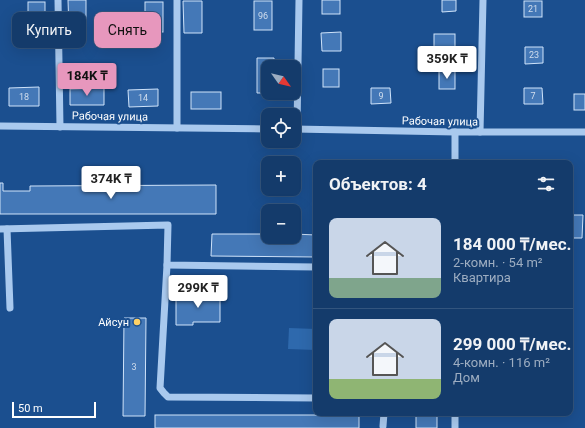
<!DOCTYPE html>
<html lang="ru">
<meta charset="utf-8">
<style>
body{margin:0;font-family:Roboto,sans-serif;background:#214673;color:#f1f3f6;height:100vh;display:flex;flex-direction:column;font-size:15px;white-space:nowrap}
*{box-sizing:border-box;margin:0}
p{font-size:13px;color:#9dadc1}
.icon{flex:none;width:22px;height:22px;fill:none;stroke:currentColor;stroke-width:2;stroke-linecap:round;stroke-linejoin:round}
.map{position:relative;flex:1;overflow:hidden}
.sheet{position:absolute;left:313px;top:160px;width:260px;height:256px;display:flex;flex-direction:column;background:#143b6b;border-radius:8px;box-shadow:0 4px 16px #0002,0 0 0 1px #33557e}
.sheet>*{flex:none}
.banner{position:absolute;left:12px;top:12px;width:241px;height:36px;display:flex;gap:8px}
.needle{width:26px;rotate:124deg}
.buttons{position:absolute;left:261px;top:60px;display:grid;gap:8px}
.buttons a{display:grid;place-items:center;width:40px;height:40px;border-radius:8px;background:#143b6b;box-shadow:0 4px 16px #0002,0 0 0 1px #33557e;font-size:20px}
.scale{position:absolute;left:12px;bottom:10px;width:84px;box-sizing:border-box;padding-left:4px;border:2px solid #fff;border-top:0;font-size:11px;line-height:14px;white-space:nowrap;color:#fff;-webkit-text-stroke:3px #1b4f8f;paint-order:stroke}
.price{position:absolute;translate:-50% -34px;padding:0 9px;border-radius:4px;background:#fff;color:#222;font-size:13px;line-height:26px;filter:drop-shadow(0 1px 2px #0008)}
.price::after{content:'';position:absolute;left:50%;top:24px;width:12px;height:9px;margin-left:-6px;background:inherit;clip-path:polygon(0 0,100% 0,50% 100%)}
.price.active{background:#e797bd;color:#111}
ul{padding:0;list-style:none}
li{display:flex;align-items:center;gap:12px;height:100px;padding:0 16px}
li+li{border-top:1px solid #33557e}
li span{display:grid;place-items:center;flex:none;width:112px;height:80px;border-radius:8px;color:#555}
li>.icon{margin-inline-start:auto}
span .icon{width:48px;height:48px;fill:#fffc;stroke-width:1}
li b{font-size:17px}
h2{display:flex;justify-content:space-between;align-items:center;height:48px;padding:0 16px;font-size:17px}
.pill{padding:0 14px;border-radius:8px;background:#143b6b;box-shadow:0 4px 16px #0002,0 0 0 1px #33557e;font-size:14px;line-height:36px}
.pill.active{background:#e797bd;color:#111}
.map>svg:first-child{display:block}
.green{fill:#2e69ad}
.building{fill:#4478b7;stroke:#cfe3fa}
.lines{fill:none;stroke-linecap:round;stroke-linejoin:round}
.minor{stroke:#a9c9ee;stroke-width:7}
.poi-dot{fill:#ffd166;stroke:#1b4f8f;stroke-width:1.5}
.labels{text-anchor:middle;stroke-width:4;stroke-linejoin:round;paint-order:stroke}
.number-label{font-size:9px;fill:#d0dded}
.street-label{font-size:11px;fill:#fff;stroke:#1b4f8f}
.poi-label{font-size:11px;fill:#fff;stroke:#1b4f8f;text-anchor:end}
</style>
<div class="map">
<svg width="585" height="428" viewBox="0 0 585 428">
<rect width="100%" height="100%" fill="#1b4f8f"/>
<!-- green -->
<path class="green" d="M289 328 316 329V350L288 349Z"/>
<!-- building -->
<g class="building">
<path d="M68 0H86V30H69Z"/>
<rect x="322" y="0" width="18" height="14"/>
<path d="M442 0H456V11L442 12Z"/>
<path d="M183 1H202V33H184Z"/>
<rect x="254" y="1" width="18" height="29"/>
<rect x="524" y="1" width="18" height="16"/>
<rect x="28" y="2" width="17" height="29"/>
<rect x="145" y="2" width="18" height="30"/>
<path d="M341 32V51H322L321 33Z"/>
<rect x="434" y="34" width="21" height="19"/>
<path d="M525 47H543V63L525 64Z"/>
<path d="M257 58H274V67H268V93H257Z"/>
<rect x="323" y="69" width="16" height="18"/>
<rect x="439" y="71" width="16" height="18"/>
<path d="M39 87V106H9V88Z"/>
<path d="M104 88V105H70V89Z"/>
<path d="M371 88H390L391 103 371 104Z"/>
<path d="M524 88H542L543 104H524Z"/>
<path d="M158 89V106L129 107 128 90Z"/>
<rect x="191" y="92" width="30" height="17"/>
<rect x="574" y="94" width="11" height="16"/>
<path d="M0 183H3V191H30V186L216 185V214H0Z"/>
<path d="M570 215H583L582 238H570Z"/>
<path d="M212 234H268V237H294V234L316 235V257L211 256Z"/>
<path d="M176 294H188V298H203V294H220V322H193V325H176Z"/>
<path d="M124 318H146L145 416H123Z"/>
<rect x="416" y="413" width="21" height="15"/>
<rect x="155" y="415" width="204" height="13"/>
</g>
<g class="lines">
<!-- minor -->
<g class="minor">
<path d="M58 0 60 127"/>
<path d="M177 0V128"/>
<path d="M0 126 268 129"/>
<path d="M294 129 455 132H585"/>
<path d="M297 129 299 0"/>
<path d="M480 132 483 0"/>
<path d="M455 163V132"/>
<path d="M0 229 168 225 167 265 316 267"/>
<path d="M7 229 10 308"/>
<path d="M167 265 160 388 164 393 168 397 316 398"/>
<path d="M383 426 384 413"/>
<path d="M455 428V413"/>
</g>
</g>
<!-- markers -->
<circle class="poi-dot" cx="137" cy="322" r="4"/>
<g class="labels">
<!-- number labels -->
<g class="number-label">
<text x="533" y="12">21</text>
<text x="263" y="19">96</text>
<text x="534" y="58">23</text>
<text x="381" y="99">9</text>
<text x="533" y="99">7</text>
<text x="24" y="100">18</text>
<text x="143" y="101">14</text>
<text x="134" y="370">3</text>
</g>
<!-- street labels -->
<g class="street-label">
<text transform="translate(110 116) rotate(1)" y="4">Рабочая улица</text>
<text transform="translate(440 121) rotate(1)" y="4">Рабочая улица</text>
</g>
<!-- poi labels -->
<g class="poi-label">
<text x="129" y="326">Айсун</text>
</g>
</g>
</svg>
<div class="buttons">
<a><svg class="needle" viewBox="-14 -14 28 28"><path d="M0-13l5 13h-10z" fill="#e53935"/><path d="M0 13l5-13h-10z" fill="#9dadc1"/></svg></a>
<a><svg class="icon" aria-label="locate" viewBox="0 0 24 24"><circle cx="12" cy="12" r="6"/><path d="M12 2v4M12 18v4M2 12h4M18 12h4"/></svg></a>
<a>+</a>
<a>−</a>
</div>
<div class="scale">50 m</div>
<b class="price" style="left:447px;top:80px">359K ₸</b>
<b class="price active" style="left:87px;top:97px">184K ₸</b>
<b class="price" style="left:111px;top:200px">374K ₸</b>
<b class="price" style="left:198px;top:309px">299K ₸</b>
<div class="banner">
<a class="pill">Купить</a>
<a class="pill active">Снять</a>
</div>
<section class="sheet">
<h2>Объектов: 4<svg class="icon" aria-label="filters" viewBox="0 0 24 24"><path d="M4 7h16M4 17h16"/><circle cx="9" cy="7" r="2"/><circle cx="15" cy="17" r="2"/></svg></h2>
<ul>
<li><span style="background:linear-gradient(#c9d6e8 75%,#7fa58c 0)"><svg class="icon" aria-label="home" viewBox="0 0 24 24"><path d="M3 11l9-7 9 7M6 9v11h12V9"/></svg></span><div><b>184 000 ₸/мес.</b><p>2-комн. · 54 m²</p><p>Квартира</p></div></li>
<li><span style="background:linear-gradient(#c9d6e8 75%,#8fb573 0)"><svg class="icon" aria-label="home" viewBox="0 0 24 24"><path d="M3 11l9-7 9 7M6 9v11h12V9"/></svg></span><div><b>299 000 ₸/мес.</b><p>4-комн. · 116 m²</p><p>Дом</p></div></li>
</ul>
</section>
</div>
